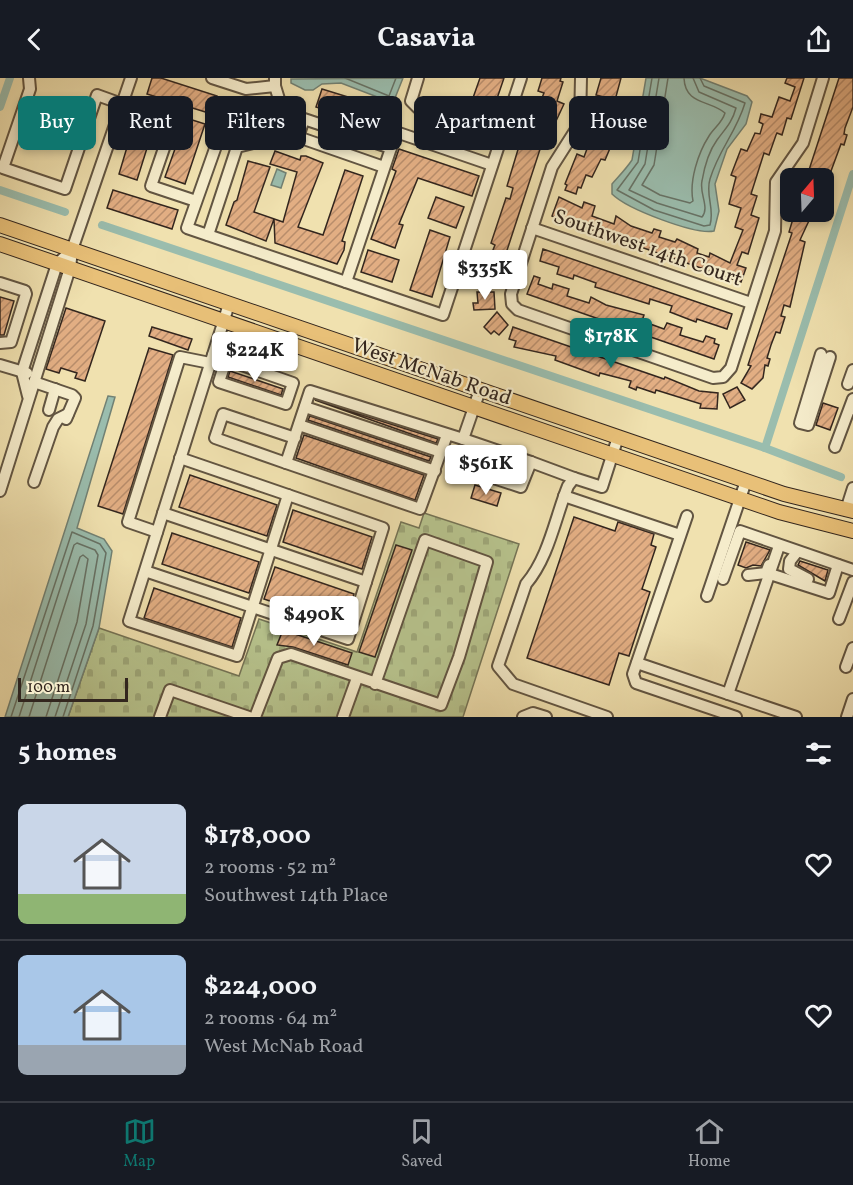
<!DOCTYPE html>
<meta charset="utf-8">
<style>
body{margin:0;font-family:Vollkorn,serif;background:#242831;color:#f1f3f6;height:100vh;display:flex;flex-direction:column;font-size:22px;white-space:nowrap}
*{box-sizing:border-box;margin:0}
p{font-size:20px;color:#9ea1a6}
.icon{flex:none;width:33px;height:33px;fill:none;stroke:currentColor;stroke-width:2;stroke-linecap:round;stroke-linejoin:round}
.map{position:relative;height:639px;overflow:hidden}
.side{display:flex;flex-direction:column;background:#171b24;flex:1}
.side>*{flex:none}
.banner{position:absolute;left:18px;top:18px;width:818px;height:54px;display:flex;gap:12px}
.needle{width:39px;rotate:19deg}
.buttons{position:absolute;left:780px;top:90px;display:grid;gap:12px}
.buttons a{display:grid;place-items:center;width:54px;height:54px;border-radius:9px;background:#171b24;box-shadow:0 3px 9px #0003;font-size:30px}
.scale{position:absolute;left:18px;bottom:15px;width:110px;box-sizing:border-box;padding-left:6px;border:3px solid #33261e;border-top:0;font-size:16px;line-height:21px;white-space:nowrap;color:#33261e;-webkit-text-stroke:4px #f5eccb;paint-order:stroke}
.price{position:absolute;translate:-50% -51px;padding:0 14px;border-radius:6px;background:#fff;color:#222;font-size:20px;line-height:39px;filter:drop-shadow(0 2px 3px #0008)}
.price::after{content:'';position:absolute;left:50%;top:36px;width:18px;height:14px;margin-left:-9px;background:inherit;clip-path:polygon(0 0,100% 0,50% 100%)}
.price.current{background:#0f766e;color:#fff}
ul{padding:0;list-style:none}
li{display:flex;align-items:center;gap:18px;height:150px;padding:0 18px}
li+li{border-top:2px solid #363941}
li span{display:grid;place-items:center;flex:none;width:168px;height:120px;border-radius:9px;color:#555}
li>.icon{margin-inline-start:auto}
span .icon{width:72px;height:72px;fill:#fffc;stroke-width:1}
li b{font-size:26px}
h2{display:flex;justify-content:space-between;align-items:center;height:72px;padding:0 18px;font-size:26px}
.chip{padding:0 21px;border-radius:9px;background:#171b24;box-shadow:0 3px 9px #0003;font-size:21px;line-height:54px}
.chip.current{background:#0f766e;color:#fff}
header{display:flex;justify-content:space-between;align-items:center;height:78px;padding:0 18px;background:#171b24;font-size:27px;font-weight:700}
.tab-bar{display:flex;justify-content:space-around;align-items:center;height:84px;border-top:2px solid #363941;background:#171b24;font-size:16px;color:#9ea1a6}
.tab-bar a{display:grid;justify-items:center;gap:3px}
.tab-bar .current{color:#0f766e}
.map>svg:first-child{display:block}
.cemetery{fill:url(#cemetery-stones);stroke:#757456;stroke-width:1.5}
.water{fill:#9abdae;stroke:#718174;stroke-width:1.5}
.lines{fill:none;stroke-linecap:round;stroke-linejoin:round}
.shore{stroke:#667266;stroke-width:1.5}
.canal{stroke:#9abdae;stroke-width:8}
.building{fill:url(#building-hatch);stroke:#33261e;stroke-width:1.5}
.minor-casing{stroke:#625542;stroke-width:14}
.major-casing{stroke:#33261e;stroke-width:16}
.minor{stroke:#f5eccb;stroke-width:10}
.major{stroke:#e8c078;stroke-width:14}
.labels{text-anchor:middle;stroke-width:4.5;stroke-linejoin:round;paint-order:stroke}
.street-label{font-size:21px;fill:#33261e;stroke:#f5eccb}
</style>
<header><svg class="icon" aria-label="back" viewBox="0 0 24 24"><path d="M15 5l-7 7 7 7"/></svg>Casavia<svg class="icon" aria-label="share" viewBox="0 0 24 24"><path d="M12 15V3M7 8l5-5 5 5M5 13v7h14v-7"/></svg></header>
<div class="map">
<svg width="853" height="639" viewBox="0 0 853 639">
<defs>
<pattern id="cemetery-stones" width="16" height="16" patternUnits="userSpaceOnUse" patternTransform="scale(1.5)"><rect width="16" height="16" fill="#b7c38d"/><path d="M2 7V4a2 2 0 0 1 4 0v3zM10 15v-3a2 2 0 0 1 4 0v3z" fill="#9ea779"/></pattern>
<pattern id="building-hatch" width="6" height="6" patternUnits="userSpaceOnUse" patternTransform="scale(1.5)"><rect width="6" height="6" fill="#e2ae83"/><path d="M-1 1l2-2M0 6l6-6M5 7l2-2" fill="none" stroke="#b88d6b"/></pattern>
</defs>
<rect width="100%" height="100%" fill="#f0e1af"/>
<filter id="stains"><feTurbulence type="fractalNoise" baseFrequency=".00333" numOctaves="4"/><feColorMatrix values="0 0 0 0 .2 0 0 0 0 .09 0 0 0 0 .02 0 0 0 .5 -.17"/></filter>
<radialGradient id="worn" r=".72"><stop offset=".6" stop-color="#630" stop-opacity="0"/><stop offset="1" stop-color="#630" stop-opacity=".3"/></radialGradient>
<!-- cemetery -->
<path class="cemetery" d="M424 435 519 466 463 639H68L99 550 239 598 259 541 357 574 401 444 419 450Z"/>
<!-- water -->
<g class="water">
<path d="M403 0 393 25 341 5 322 6 313 12H305L291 5V1Z"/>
<path d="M646 0H700L747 18 752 24 746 46 727 71 715 106 719 133 714 153C695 157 627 131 612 116V106C619 98 626 91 632 82Z"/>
<path d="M277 91 286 95 281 110 271 107Z"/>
<path d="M108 318 115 319 77 450 104 461 112 473 99 550 68 639H5Z"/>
</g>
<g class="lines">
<!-- shore -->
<g class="shore">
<path d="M345 0 389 18 396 0"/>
<path d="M652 0 638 84 617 112 654 132 704 148 710 147C715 130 705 117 710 101 719 71 736 55 745 25L704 8 700 0"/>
<path d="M659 0 645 86 629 112 657 125 702 139C710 130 699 115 702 103 704 91 709 73 717 62 725 51 732 45 736 30L699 14 693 0"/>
<path d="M668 0 654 87 642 107 660 117 690 125 693 123C689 103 698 75 709 58 714 50 722 45 725 35 710 22 685 27 684 0"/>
<path d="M11 639 72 454 100 466 106 475 93 548 63 639"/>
<path d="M19 639 74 467 77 465 95 472 98 477 86 546 55 639"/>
<path d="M29 639 80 479 83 477 88 481 77 544 46 639"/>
</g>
<!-- canal -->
<g class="canal">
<path d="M0 29 10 0"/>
<path d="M0 112 65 134"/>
<path d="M102 147 765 370 841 399"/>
<path d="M765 370 853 96"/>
</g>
</g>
<!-- building -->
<g class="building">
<path d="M152 0H161L217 18 212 36 147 16Z"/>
<path d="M480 0H504L490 41 468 34Z"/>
<path d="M542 0H561L560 3 563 4 557 23 564 26 549 58 545 56 495 209 480 204 495 167 491 165 506 120 510 121 513 110 507 108 523 55 527 56 544 15 538 13Z"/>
<path d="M601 0H621L614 26 626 30 624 37 620 36 616 44 612 55 616 56 605 82 601 81 592 99 586 97 581 110 578 109 576 116 565 112 567 107 565 106 577 76 584 79 591 60 604 19 596 17Z"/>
<path d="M787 0H804L791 41 787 40 782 57 777 55 776 57 769 77 764 75 751 116 757 118 751 137 759 140 748 176 742 174 737 187 746 190 741 204 552 138 559 119 582 130 584 124 595 128 592 138 614 146 616 138 631 148 652 155 654 151 661 153 659 159 675 164 677 161 698 171 697 175 709 179 710 175 730 185 743 152 735 149 741 130 729 126 736 99 731 97 741 71 747 73 755 55 760 56 763 46 759 44 761 36 772 39 779 19 790 23 795 9 785 5Z"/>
<path d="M839 0H853V29L845 50 844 56 847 57 844 67 841 66 824 112V100L811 98 812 96 808 95Z"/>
<path d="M322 11 387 31 381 49 316 29Z"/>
<path d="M139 29 158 35 137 102 119 96Z"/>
<path d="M186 40 205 46 185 106 165 99Z"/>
<path d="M399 71 479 98 472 118 418 100 399 146 403 147 395 170 371 161 396 93 392 91Z"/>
<path d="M275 73 300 82 301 78H306L323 85 298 149 323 157 345 92 363 98 342 163 345 164 344 172 337 186 275 165 274 141 266 163 226 147 234 124 237 122 248 83 270 89 254 134 283 144 297 94 270 86Z"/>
<path d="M113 112 178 132 172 151 107 130Z"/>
<path d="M436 119 464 129 456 150 428 140Z"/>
<path d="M795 134H813L800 162 805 164 790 229 784 227 781 238 785 239 780 255 776 254 771 267 767 280 770 281 768 288 765 287 763 300 752 311 741 305 751 288 748 287 792 155 789 154Z"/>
<path d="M430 152 450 159 432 219 410 212Z"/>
<path d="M543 171 732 236 727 251 697 241 696 244 688 241 670 234 672 228 650 221 649 226 595 209 596 205 574 197 573 201 557 196 559 189 540 183Z"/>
<path d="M368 172 399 182 392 204 361 194Z"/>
<path d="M534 198 540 200 538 206 552 211 553 206 569 211 567 218 589 225 591 219 606 227 644 237 642 243 664 251 667 245 682 250 680 257 703 264 706 258 715 261 714 265 719 267 714 281 527 216Z"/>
<path d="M477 214H494L495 231 474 232 473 225H478Z"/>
<path d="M0 219 14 223 4 257H0Z"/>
<path d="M66 230 105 243 85 303 75 300 77 295 61 290 59 295 46 291Z"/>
<path d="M497 234 508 247 499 257 494 253 491 256 484 249Z"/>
<path d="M152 249 192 261 188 272 149 258Z"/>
<path d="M513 249 664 301 665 299 699 313 718 315 717 331 700 330 701 326 656 312 655 315 637 309 636 312 629 309 631 303 600 295 599 298 555 282 556 278 514 269 516 263 509 261Z"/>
<path d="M149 270 173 277 123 436 98 428Z"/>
<path d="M230 293 283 311 281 317 228 299Z"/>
<path d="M737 309 745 322 730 330 723 316Z"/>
<path d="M315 322 438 361 436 365Z"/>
<path d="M823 325 838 330 830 352 816 347Z"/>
<path d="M310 338 431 379 429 383 308 342Z"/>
<path d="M304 357 424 397 415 422 296 380Z"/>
<path d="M477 374 521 389 517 400 473 385Z"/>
<path d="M190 397 277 427 267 458 179 429Z"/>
<path d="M475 407 501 415 497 428 471 420Z"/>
<path d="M293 432 372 459 362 491 283 464Z"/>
<path d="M574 439 615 453 618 444 654 456 651 467 656 469 642 511 650 514 629 578 619 575 609 607 527 580Z"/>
<path d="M172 455 259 484 249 515 162 486Z"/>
<path d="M746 464 770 472 761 488 753 487 746 490 738 487Z"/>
<path d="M396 467 412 472 375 579 359 574Z"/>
<path d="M800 483 828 492 825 503 798 487Z"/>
<path d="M275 489 354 516 344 548 264 521Z"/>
<path d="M154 510 241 540 232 569 144 540Z"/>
<path d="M283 552 352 575 348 587 293 569 277 567Z"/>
</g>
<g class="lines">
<defs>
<g id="minor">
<path d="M29 0 30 11 3 90 65 111 97 17 122 26"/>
<path d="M212 0 246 11 275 8V0"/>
<path d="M418 0 411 23 418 30 502 58 521 0"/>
<path d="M581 0 580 45 552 89 511 216 512 226 518 232 713 300 723 299 731 290 775 153 776 104 803 65 823 0"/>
<path d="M275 8 290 57 282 58 278 39 222 51 187 150 443 237 502 58"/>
<path d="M174 41 151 108 196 123"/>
<path d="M290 57 298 59 304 41 391 70 346 204"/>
<path d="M298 59 384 89"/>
<path d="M391 70 396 54 492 87"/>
<path d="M532 150 751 225"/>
<path d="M208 157 237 69 282 58"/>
<path d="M0 205 25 213 26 216 11 264 0 265"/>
<path d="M821 276 800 345 808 347 830 279"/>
<path d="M213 277 293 305 286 326 219 304 226 282"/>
<path d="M0 287 27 295"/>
<path d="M34 304 72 317 75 320 66 341"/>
<path d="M848 306 853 292"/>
<path d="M28 318 22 294 57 186 72 172"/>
<path d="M305 329 441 374"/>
<path d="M49 332 55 311"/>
<path d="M299 347 435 393"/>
<path d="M295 360 223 336 215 360 286 385C294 361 302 337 310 313L463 361"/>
<path d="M472 364 463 390 521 409 531 384 472 364 463 361 480 312"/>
<path d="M835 369 853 321"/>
<path d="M180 380 288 417"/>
<path d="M531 384 574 400"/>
<path d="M286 385 420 431 447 357"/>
<path d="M34 404 53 349 58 341 68 336"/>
<path d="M0 413 70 190 72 172 131 0"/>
<path d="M564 418 680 457"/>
<path d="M846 432 853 410"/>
<path d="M163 435 366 504"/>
<path d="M687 438 633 596 636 605 736 639"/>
<path d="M157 454 128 444 180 279 210 285"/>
<path d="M797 474 790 483 789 491 808 501"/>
<path d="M145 493 348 561 383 450 288 417 237 578 129 543 229 226"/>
<path d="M770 496 829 515 838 487"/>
<path d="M748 497 766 495 769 487"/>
<path d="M723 501 740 453 853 492"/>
<path d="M707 518 746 403"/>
<path d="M839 541 853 504"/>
<path d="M637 585 796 639"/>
<path d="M846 589 853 570"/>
<path d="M728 616 779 468"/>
<path d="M160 639 170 612 249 639"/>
<path d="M255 639 278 580 291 576 441 627 459 579 487 484 425 462 375 606"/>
<path d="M343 639 357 600"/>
<path d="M523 639 533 635 546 639"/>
<path d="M607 639 513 606 498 588 526 506C549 479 555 440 568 408L574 400 602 409 618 359"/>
<path d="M847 639 853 621"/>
</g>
<g id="major">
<path d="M0 147 784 416 853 433"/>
<path d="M0 166 779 434 853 453"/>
</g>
</defs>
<!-- minor casing -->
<use href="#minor" class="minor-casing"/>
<!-- major casing -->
<use href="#major" class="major-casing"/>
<!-- minor -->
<use href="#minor" class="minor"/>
<!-- major -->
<use href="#major" class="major"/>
</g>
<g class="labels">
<!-- street labels -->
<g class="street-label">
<text transform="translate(648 169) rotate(19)" y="7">Southwest 14th Court</text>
<text transform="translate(432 293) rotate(19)" y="7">West McNab Road</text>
</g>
</g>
<rect width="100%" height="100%" filter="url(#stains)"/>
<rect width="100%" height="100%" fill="url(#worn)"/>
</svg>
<div class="buttons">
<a><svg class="needle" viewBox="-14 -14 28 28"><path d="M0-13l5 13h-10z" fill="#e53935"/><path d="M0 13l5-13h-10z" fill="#9ea1a6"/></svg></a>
</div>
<div class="scale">100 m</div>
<b class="price" style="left:485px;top:223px">$335K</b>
<b class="price current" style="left:611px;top:291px">$178K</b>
<b class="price" style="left:255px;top:305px">$224K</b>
<b class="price" style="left:486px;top:418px">$561K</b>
<b class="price" style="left:314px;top:569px">$490K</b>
<div class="banner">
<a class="chip current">Buy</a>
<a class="chip">Rent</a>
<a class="chip">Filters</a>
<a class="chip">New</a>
<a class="chip">Apartment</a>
<a class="chip">House</a>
</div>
</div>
<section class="side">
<h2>5 homes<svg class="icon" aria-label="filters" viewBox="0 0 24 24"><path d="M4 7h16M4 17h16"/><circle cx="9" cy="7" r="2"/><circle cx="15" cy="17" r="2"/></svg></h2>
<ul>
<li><span style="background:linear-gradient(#c9d6e8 75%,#8fb573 0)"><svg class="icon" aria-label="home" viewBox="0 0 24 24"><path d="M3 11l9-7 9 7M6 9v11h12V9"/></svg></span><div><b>$178,000</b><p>2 rooms · 52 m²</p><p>Southwest 14th Place</p></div><svg class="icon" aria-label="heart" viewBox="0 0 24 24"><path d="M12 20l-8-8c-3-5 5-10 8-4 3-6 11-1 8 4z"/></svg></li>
<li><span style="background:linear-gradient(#a9c7e8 75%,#9aa5b1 0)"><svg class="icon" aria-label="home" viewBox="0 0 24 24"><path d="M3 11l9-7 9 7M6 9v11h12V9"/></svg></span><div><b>$224,000</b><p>2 rooms · 64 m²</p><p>West McNab Road</p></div><svg class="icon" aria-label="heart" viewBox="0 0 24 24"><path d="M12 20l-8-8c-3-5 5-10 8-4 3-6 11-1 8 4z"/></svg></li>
</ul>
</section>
<nav class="tab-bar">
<a class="current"><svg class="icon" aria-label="map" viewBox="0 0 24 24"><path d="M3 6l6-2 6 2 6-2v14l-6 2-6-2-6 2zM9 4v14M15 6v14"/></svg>Map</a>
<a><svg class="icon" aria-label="saved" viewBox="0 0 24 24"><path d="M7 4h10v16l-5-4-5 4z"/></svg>Saved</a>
<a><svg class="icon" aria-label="home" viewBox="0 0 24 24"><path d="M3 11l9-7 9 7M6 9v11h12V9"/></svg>Home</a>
</nav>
